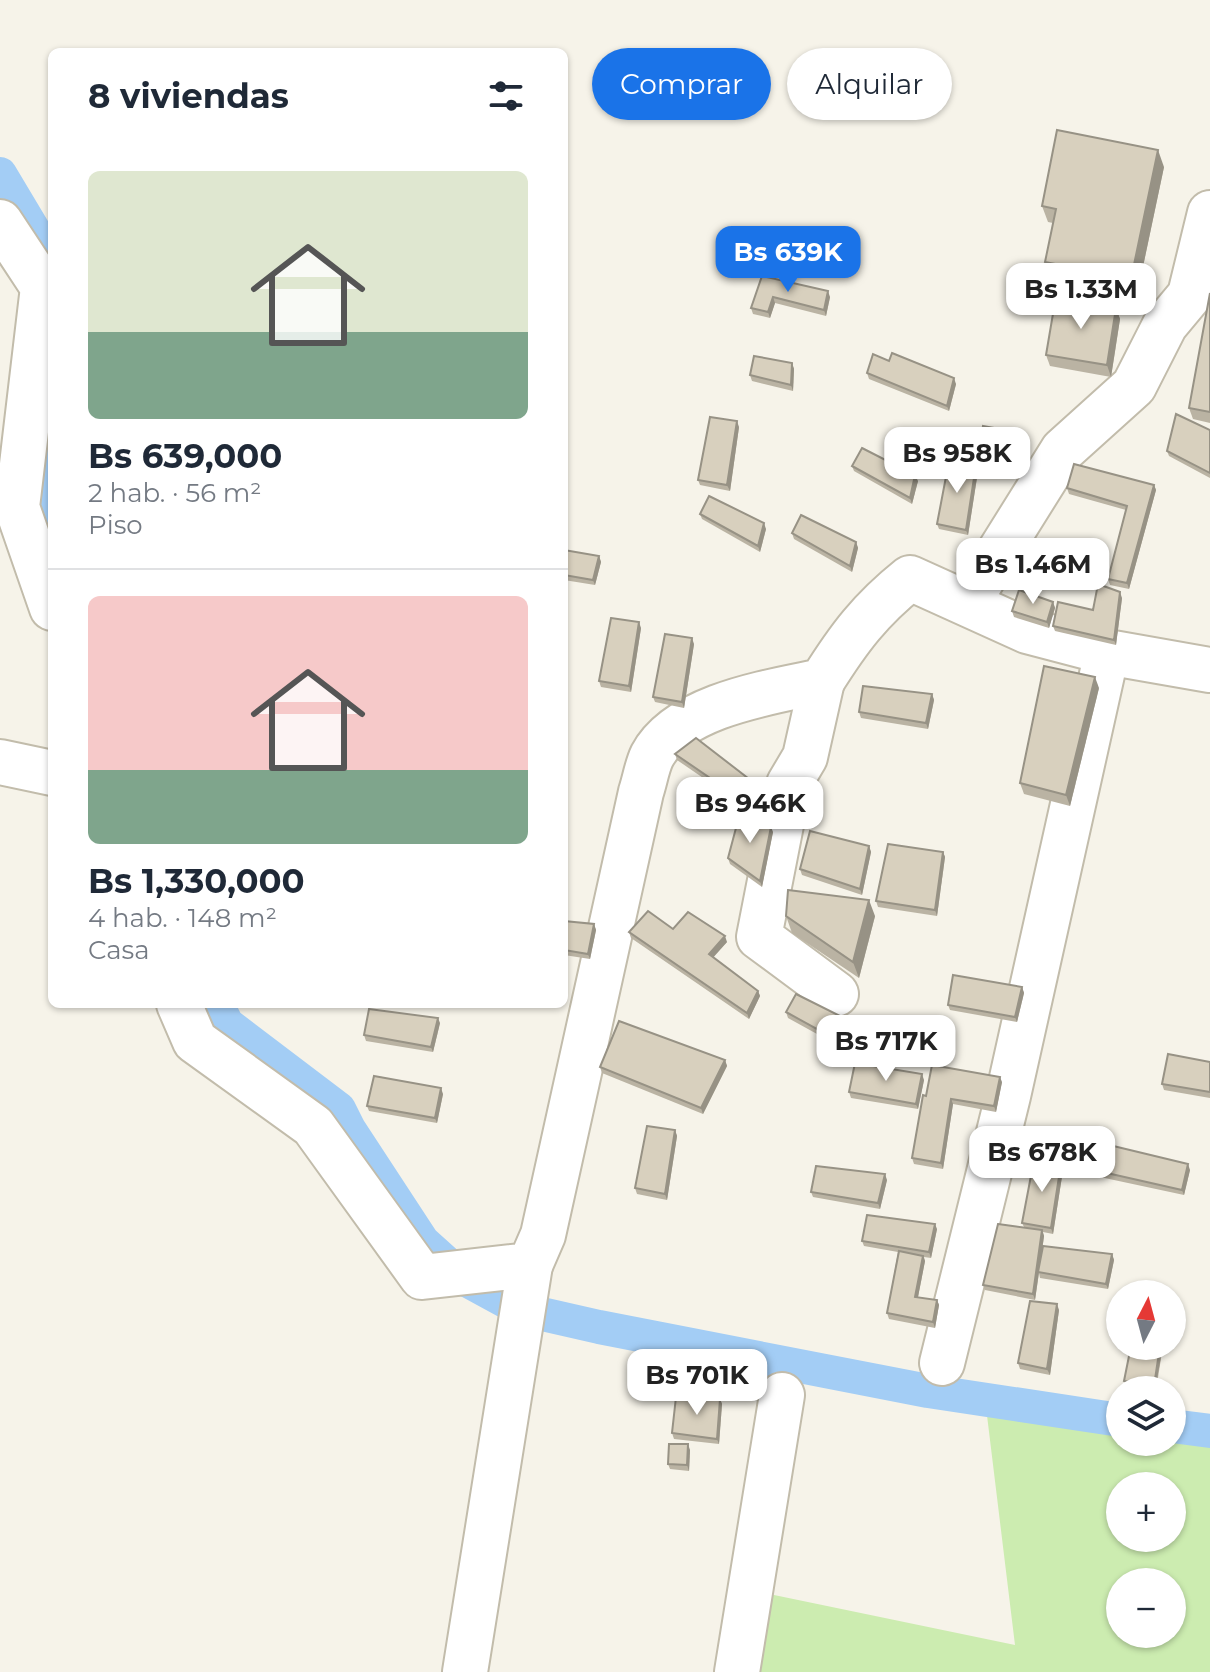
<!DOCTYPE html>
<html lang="es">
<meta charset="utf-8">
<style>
body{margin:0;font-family:Montserrat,sans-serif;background:#f6f6f7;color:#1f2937;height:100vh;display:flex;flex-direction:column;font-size:30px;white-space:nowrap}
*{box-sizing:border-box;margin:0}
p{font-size:26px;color:#747a83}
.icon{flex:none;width:44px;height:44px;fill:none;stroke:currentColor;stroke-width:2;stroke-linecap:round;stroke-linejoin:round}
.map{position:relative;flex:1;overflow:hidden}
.drawer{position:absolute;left:48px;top:48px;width:520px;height:960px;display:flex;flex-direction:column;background:#fff;border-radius:12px;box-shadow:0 2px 6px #0004}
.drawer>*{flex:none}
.guide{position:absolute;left:592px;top:48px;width:498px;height:72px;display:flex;gap:16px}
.needle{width:52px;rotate:6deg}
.controls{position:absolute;left:1106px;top:1280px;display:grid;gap:16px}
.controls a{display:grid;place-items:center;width:80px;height:80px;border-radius:50%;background:#fff;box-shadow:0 2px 6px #0004;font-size:40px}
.price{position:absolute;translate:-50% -68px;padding:0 18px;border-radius:16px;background:#fff;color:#222;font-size:26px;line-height:52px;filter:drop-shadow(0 2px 4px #0008)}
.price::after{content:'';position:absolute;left:50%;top:48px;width:24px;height:18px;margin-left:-12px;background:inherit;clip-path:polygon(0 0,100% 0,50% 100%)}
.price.current{background:#1a73e8;color:#fff}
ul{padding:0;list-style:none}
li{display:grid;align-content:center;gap:16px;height:424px;padding:0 40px}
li+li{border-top:2px solid #e0e1e3}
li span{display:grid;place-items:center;height:248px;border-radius:12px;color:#555}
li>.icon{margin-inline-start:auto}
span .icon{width:144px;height:144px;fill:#fffc;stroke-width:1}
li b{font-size:34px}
h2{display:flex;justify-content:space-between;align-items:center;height:96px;padding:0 40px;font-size:34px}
.pill{padding:0 28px;border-radius:36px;background:#fff;box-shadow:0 2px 6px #0004;font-size:28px;line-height:72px}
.pill.current{background:#1a73e8;color:#fff}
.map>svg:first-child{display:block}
.green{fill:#ccecb0;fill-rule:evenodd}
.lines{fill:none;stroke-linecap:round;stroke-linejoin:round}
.canal{stroke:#a3cdf5;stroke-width:34}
.minor-casing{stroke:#c2bcab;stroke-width:48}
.minor{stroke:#fff;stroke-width:44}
.wall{fill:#bab3a3}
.shaded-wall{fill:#979285}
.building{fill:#d8d0be;stroke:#979285;stroke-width:2}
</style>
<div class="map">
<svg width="1210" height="1672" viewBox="0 0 1210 1672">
<rect width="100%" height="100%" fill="#f6f3e9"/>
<!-- green -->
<path class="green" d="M985 1399 1120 1420V1442H1172V1426L1210 1431V1672H742L759 1592 1015 1645ZM1120 1486H1172V1538H1120ZM1120 1582H1172V1634H1120Z"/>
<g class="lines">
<!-- canal -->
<g class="canal">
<path d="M0 174 52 261"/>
<path d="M52 449 44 512 52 534"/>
<path d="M217 1004 227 1024 339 1109 349 1129 423 1242 463 1278 520 1309 599 1327 928 1391 1120 1420"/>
<path d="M1172 1426 1210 1431"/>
</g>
<defs>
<g id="minor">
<path d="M0 222 43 287 17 507 52 608"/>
<path d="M968 602 1063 450 1134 386 1165 325 1190 295 1210 213"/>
<path d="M822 681 805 757 789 784 759 937 836 994"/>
<path d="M0 762 52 773"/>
<path d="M179 1004 195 1041 313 1126 422 1277 530 1265 543 1235 641 792C645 780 647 766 652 756 679 705 771 692 822 681 849 638 870 610 910 578L1027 631 1107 652 1210 670"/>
<path d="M942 1363 1008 1096 1107 652"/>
<path d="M465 1672 530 1265"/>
<path d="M737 1672 782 1395"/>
</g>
</defs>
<!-- minor casing -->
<use href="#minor" class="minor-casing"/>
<!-- minor -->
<use href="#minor" class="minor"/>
</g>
<!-- wall -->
<g class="wall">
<path d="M1164 167 1137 295 1051 278 1045 262 1053 223 1048 222 1042 206Z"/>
<path d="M762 276 830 297 826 316 775 303 770 318 753 314 751 308Z"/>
<path d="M1210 293V423L1193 419 1189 408Z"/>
<path d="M1116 308 1120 319 1111 377 1050 366 1046 355Z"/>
<path d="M889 361 956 384 949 411 869 379 867 373Z"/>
<path d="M792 363 794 369 793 391 752 381 750 375Z"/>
<path d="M739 427 730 491 700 485 698 480Z"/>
<path d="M1210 430V478L1169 456 1167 451Z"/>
<path d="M1022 433 1024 439 1023 461 982 451 980 445Z"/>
<path d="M976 465 978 471 968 535 939 529 937 524Z"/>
<path d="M852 466 918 481 912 504 854 471Z"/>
<path d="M1154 485 1156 490 1129 589 1110 585 1108 579 1126 510 1069 494 1067 488Z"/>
<path d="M700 514 766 529 760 552 702 519Z"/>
<path d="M792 533 856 542 858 548 852 572 794 539Z"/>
<path d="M564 550 599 556 601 562 595 585 564 580Z"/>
<path d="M1122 598 1116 645 1055 631 1053 626Z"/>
<path d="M1053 602 1055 608 1049 628 1014 617 1012 611Z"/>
<path d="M641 628 631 692 601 687 599 681Z"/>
<path d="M694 644 684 708 655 702 653 697Z"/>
<path d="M1099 688 1070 806 1024 794 1020 783Z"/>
<path d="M932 694 934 700 928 729 861 718 859 712Z"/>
<path d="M675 754 775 799 777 804 766 821 677 760Z"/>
<path d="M773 832 762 887 730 864 728 858Z"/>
<path d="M869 846 871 852 862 895 802 875 800 869Z"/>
<path d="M943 852 945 857 937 916 878 907 876 901Z"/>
<path d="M786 916H875L859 978 792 933Z"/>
<path d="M564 921 594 924 596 930 590 959 564 955Z"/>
<path d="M673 929 727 942 713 957 758 991 760 996 749 1019 631 938 629 932Z"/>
<path d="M1022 987 1024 993 1017 1022 950 1010 948 1005Z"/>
<path d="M786 1012 850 1021 852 1026 846 1050 788 1018Z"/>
<path d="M440 1023 433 1052 366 1041 364 1035Z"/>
<path d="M725 1060 727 1066 703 1114 602 1073 600 1067Z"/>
<path d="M1210 1062V1098L1164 1090 1162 1084Z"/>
<path d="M924 1080 918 1109 851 1098 849 1092Z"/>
<path d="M1002 1082 996 1112 953 1104 943 1169 914 1164 912 1158 926 1096Z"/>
<path d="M443 1094 437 1123 369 1111 367 1106Z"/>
<path d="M675 1130 677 1136 667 1200 637 1194 635 1188Z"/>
<path d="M1061 1164 1063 1170 1053 1234 1043 1232 1044 1236 1041 1259 1112 1254 1114 1260 1108 1289 1040 1278 1039 1273 1035 1300 985 1290 983 1285 1024 1227 1022 1223Z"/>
<path d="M1190 1170 1184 1195 1100 1177 1098 1171Z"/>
<path d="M887 1180 880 1209 813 1197 811 1192Z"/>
<path d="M937 1229 931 1258 924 1257 925 1261 918 1297 937 1300 939 1305 935 1328 889 1319 887 1313 898 1252 864 1246 862 1241Z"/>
<path d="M1059 1310 1050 1375 1020 1369 1018 1363Z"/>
<path d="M1131 1346H1163L1156 1390H1147L1126 1386 1124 1381Z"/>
<path d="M720 1399 722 1404 719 1444 674 1439 672 1433Z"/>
<path d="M690 1450 689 1471 670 1469 668 1464Z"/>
</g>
<!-- shaded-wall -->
<g class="shaded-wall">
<path d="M1158 150 1164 167 1137 295 1131 279Z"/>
<path d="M828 291 830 297 826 316 824 310Z"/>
<path d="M773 297 775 303 770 318 768 312Z"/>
<path d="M1116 308 1120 319 1111 377 1107 365Z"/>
<path d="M792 363 794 369 793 391 791 385Z"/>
<path d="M954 378 956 384 949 411 947 406Z"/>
<path d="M737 421 739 427 730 491 727 485Z"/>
<path d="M1022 433 1024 439 1023 461 1021 456Z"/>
<path d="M566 463 568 468 564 493V474Z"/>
<path d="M976 465 978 471 968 535 966 530Z"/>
<path d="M915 475 918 481 912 504 910 498Z"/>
<path d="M1154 485 1156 490 1129 589 1127 583Z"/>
<path d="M764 523 766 529 760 552 758 546Z"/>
<path d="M856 542 858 548 852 572 850 566Z"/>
<path d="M599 556 601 562 595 585 593 580Z"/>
<path d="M1120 592 1122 598 1116 645 1114 640Z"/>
<path d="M1053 602 1055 608 1049 628 1047 622Z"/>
<path d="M639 622 641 628 631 692 629 686Z"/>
<path d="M692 638 694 644 684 708 682 702Z"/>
<path d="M1095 677 1099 688 1070 806 1066 795Z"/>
<path d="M932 694 934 700 928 729 926 723Z"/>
<path d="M775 799 777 804 766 821 764 815Z"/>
<path d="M771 827 773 832 762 887 760 881Z"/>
<path d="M869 846 871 852 862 895 860 889Z"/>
<path d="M943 852 945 857 937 916 935 910Z"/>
<path d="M869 900 875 916 859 978 853 962Z"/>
<path d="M594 924 596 930 590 959 588 954Z"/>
<path d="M725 936 727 942 711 960 709 954Z"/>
<path d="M1022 987 1024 993 1017 1022 1015 1017Z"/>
<path d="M758 991 760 996 749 1019 747 1013Z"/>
<path d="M438 1018 440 1023 433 1052 431 1047Z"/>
<path d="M850 1021 852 1026 846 1050 844 1044Z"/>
<path d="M725 1060 727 1066 703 1114 701 1108Z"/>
<path d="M922 1074 924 1080 918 1109 916 1104Z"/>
<path d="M1000 1077 1002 1082 996 1112 994 1106Z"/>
<path d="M441 1088 443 1094 437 1123 435 1118Z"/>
<path d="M951 1099 953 1104 943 1169 941 1163Z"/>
<path d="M675 1130 677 1136 667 1200 665 1194Z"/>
<path d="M1061 1164 1063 1170 1053 1234 1051 1228Z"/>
<path d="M1188 1164 1190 1170 1184 1195 1182 1190Z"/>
<path d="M885 1174 887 1180 880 1209 878 1203Z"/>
<path d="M935 1224 937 1229 931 1258 929 1252Z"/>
<path d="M1042 1230 1044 1236 1035 1300 1033 1294Z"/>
<path d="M1112 1254 1114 1260 1108 1289 1106 1284Z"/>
<path d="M923 1256 925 1261 917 1302 915 1297Z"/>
<path d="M937 1300 939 1305 935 1328 933 1322Z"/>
<path d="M1057 1304 1059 1310 1050 1375 1047 1369Z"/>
<path d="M1160 1346H1163L1155 1390 1154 1386Z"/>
<path d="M720 1399 722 1404 719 1444 717 1439Z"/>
<path d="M688 1444 690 1450 689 1471 687 1465Z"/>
</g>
<!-- building -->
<g class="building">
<path d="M1057 130 1158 150 1131 279 1045 262 1056 209 1042 206Z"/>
<path d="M762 276 828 291 824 310 773 297 768 312 751 308Z"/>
<path d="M1210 293V412L1189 408Z"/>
<path d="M1056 296 1116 308 1107 365 1046 355Z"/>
<path d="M892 353 954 378 947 406 867 373 873 354 889 361Z"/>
<path d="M754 356 792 363 791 385 750 375Z"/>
<path d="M1176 414 1210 430V473L1167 451Z"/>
<path d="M710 417 737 421 727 485 698 480Z"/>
<path d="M983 426 1022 433 1021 456 980 445Z"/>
<path d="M862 448 915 475 910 498 852 466Z"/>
<path d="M949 461 976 465 966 530 937 524Z"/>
<path d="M1074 464 1154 485 1127 583 1108 579 1127 506 1067 488Z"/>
<path d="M709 496 764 523 758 546 700 514Z"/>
<path d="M801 515 856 542 850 566 792 533Z"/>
<path d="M564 550 599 556 593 580 564 575Z"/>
<path d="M1098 584 1120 592 1114 640 1053 626 1058 602 1093 610Z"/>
<path d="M1019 590 1053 602 1047 622 1012 611Z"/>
<path d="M611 618 639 622 629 686 599 681Z"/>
<path d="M665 634 692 638 682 702 653 697Z"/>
<path d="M1044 666 1095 677 1066 795 1020 783Z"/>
<path d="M863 686 932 694 926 723 859 712Z"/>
<path d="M696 738 775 799 764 815 675 754Z"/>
<path d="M740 813 771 827 760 881 728 858Z"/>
<path d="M810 831 869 846 860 889 800 869Z"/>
<path d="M888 844 943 852 935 910 876 901Z"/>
<path d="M788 890 869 900 853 962 786 916Z"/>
<path d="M648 911 673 929 688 912 725 936 709 954 758 991 747 1013 629 932Z"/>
<path d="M564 921 594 924 588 954 564 950Z"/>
<path d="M953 975 1022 987 1015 1017 948 1005Z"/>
<path d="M796 994 850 1021 844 1044 786 1012Z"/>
<path d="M369 1009 438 1018 431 1047 364 1035Z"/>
<path d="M619 1021 725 1060 701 1108 600 1067Z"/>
<path d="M1168 1054 1210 1062V1092L1162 1084Z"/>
<path d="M855 1063 922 1074 916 1104 849 1092Z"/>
<path d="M932 1065 1000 1077 994 1106 951 1099 941 1163 912 1158 923 1095 926 1096Z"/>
<path d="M374 1076 441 1088 435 1118 367 1106Z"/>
<path d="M647 1126 675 1130 665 1194 635 1188Z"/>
<path d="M1105 1144 1188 1164 1182 1190 1098 1171Z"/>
<path d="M1034 1160 1061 1164 1051 1228 1022 1223Z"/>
<path d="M816 1166 885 1174 878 1203 811 1192Z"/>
<path d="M867 1215 935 1224 929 1252 862 1241Z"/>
<path d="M998 1224 1042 1230 1033 1294 983 1285Z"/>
<path d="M1043 1246 1112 1254 1106 1284 1038 1272Z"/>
<path d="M899 1251 923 1256 915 1297 937 1300 933 1322 887 1313Z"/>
<path d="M1030 1301 1057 1304 1047 1369 1018 1363Z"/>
<path d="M1131 1346H1160L1154 1386 1124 1381Z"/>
<path d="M676 1397 720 1399 717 1439 672 1433Z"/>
<path d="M669 1444H688L687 1465 668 1464Z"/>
</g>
</svg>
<div class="controls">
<a><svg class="needle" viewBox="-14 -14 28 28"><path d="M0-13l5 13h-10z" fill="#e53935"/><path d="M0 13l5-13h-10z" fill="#747a83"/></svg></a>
<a><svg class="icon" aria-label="layers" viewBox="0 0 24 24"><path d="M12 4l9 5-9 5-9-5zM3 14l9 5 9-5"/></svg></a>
<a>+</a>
<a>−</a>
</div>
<b class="price current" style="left:788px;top:294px">Bs 639K</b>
<b class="price" style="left:1081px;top:331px">Bs 1.33M</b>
<b class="price" style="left:957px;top:495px">Bs 958K</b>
<b class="price" style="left:1033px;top:606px">Bs 1.46M</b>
<b class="price" style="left:750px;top:845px">Bs 946K</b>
<b class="price" style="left:886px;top:1083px">Bs 717K</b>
<b class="price" style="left:1042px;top:1194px">Bs 678K</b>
<b class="price" style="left:697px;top:1417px">Bs 701K</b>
<div class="guide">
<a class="pill current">Comprar</a>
<a class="pill">Alquilar</a>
</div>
<section class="drawer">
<h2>8 viviendas<svg class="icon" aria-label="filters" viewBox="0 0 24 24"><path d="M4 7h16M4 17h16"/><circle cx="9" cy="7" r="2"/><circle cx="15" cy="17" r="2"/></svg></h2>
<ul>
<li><span style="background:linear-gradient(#dfe7d0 65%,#7fa58c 0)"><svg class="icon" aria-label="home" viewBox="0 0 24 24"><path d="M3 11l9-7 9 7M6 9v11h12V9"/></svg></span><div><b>Bs 639,000</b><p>2 hab. · 56 m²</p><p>Piso</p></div></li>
<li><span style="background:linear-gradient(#f6c9c9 70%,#7fa58c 0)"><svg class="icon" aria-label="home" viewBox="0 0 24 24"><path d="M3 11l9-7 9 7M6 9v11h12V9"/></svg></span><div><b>Bs 1,330,000</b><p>4 hab. · 148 m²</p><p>Casa</p></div></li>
</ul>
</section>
</div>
